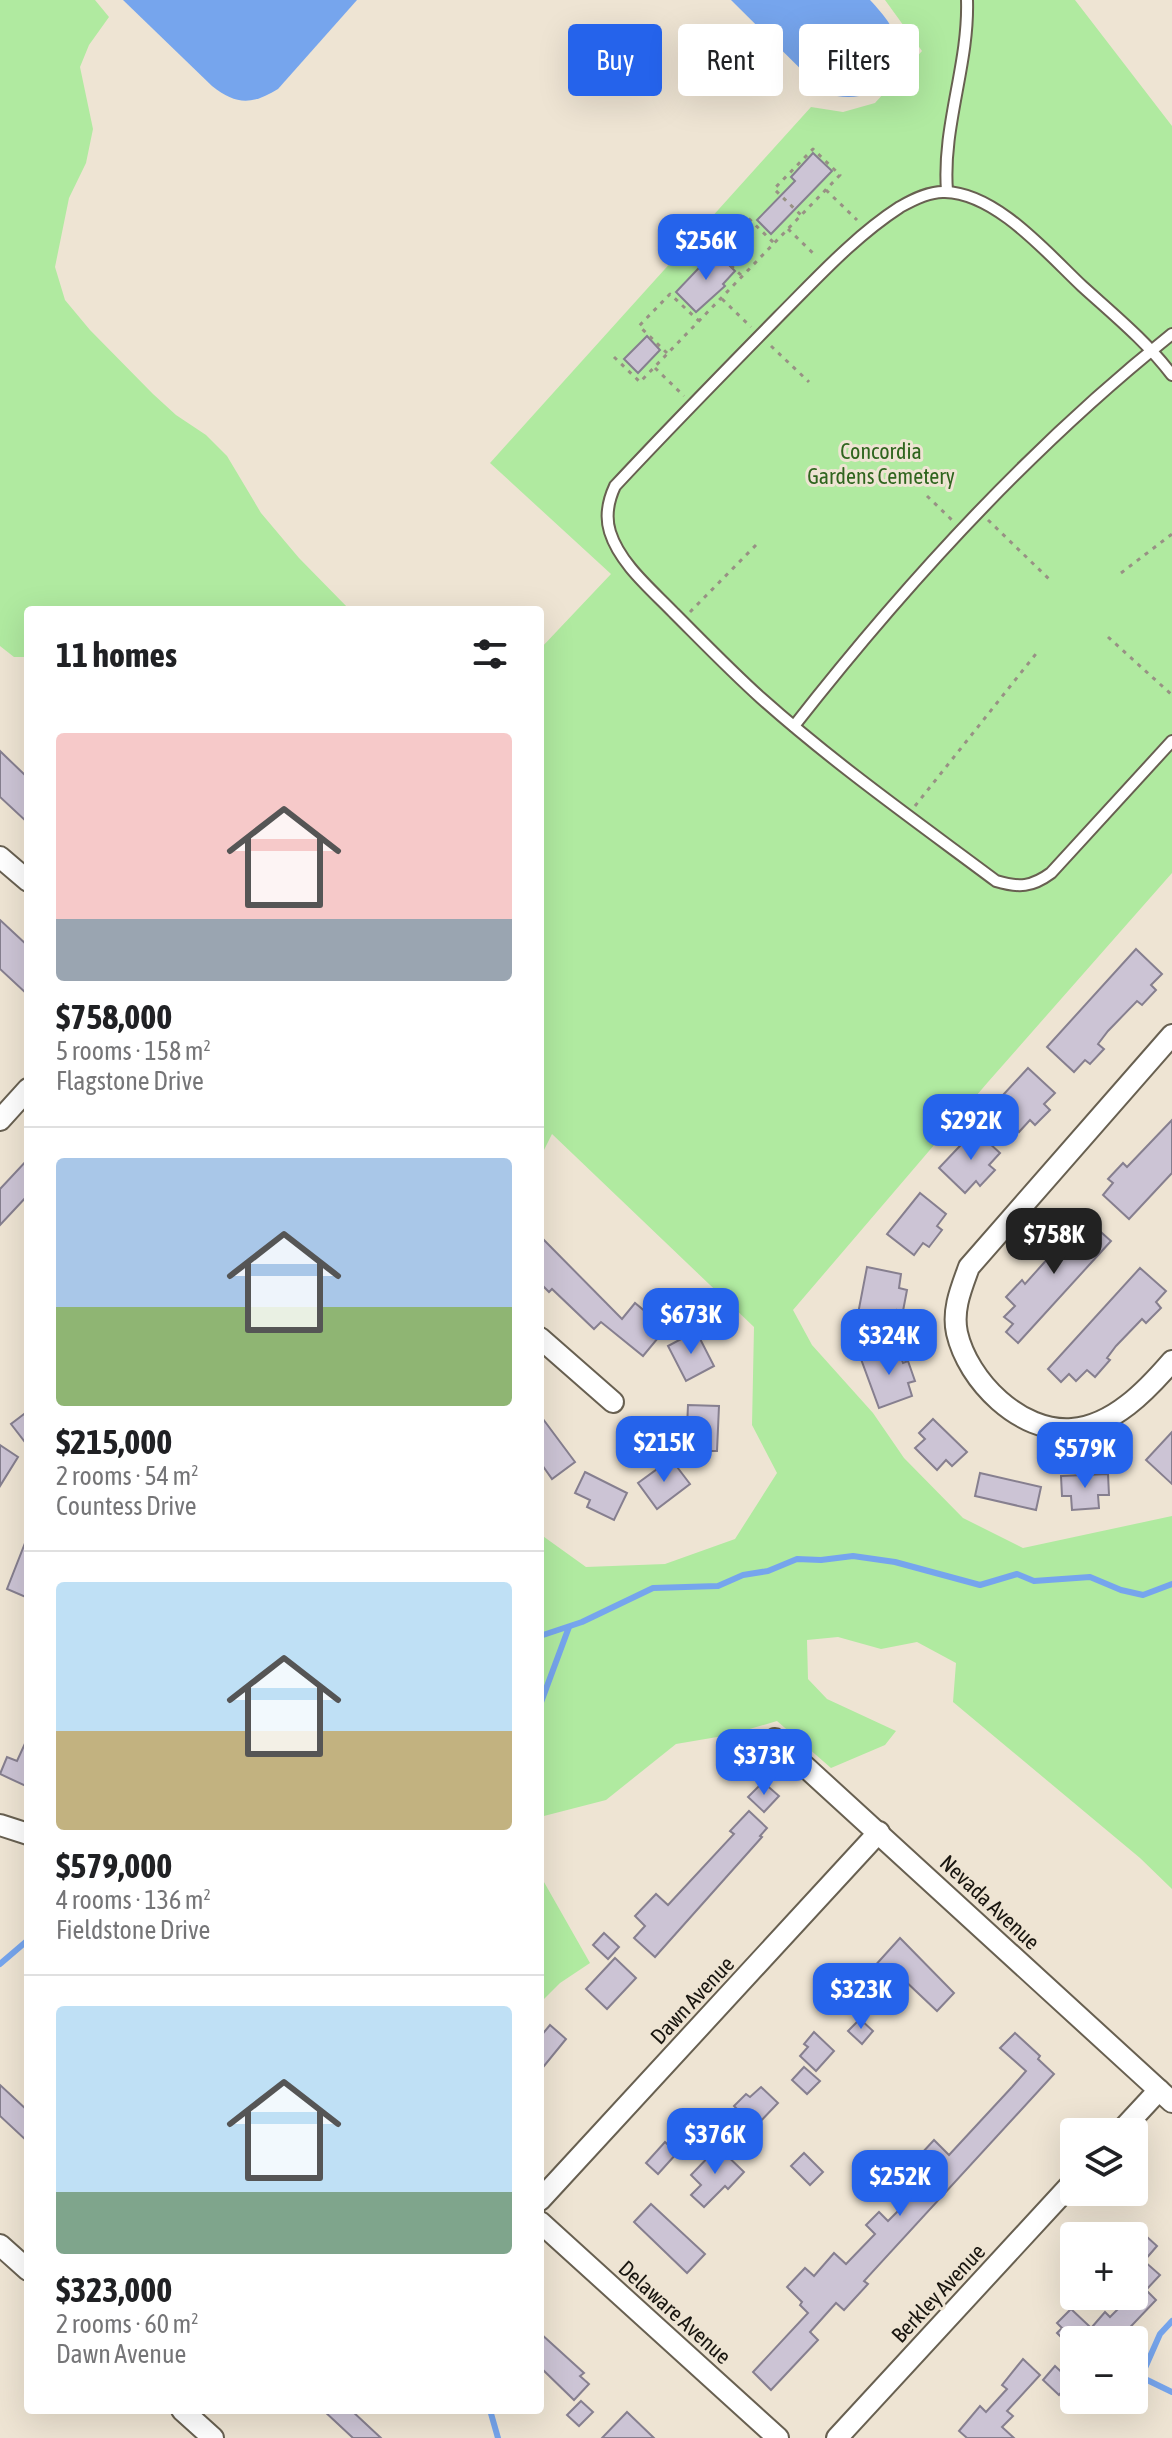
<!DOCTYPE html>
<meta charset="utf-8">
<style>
body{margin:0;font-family:"Asap Condensed",sans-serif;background:#f2f2f2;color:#202124;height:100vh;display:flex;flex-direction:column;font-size:30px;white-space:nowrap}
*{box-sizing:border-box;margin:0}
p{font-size:26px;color:#757577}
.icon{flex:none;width:44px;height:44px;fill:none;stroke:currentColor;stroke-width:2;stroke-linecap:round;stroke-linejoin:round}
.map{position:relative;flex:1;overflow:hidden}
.drawer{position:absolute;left:24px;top:606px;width:520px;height:1808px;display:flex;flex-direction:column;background:#fff;border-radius:8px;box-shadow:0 8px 32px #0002}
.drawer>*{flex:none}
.top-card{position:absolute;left:568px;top:24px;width:484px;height:72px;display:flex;gap:16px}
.buttons{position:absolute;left:1060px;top:2118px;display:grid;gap:16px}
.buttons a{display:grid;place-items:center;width:88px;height:88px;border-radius:8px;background:#fff;box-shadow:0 8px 32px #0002;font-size:40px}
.price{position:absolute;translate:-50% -68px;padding:0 18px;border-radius:16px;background:#2563eb;color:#fff;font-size:26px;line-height:52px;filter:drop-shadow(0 2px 4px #0008)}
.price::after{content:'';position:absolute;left:50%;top:48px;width:24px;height:18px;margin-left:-12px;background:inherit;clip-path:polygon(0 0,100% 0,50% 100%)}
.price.current{background:#222;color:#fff}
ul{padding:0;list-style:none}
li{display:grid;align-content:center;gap:16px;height:424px;padding:0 32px}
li+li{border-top:2px solid #e0e0e0}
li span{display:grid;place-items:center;height:248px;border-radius:8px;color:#555}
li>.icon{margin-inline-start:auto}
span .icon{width:144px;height:144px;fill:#fffc;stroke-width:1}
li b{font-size:34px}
h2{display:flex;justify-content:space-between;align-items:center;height:96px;padding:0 32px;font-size:34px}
.chip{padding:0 28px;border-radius:8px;background:#fff;box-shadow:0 8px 32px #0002;font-size:28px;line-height:72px}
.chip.current{background:#2563eb;color:#fff}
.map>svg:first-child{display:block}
.green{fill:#b0eaa0}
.water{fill:#76a5ed}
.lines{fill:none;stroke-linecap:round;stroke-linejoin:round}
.stream{stroke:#76a5ed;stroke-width:6}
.building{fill:#ccc4d5;stroke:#867f8f;stroke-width:2}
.lane-casing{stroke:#686051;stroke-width:14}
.street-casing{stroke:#686051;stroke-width:24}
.path{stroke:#989184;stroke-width:3;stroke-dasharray:4 6;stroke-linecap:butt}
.lane{stroke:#fff;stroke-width:10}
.street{stroke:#fff;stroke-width:20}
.labels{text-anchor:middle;stroke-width:6;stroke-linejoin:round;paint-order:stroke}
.park-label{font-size:22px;fill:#2f651e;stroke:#eee4d3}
.street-label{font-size:22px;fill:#18150f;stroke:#eee4d3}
</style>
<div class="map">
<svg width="1172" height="2438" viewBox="0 0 1172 2438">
<rect width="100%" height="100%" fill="#eee4d3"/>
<!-- green -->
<g class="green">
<path d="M0 0H95L109 17 89 45 80 67 93 129 86 163 69 198 55 267 65 300 90 330 153 394 176 415 206 435 227 456 261 513 299 558 350 610H28V657H14L0 646Z"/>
<path d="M885 0H1075L1172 126V873L988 1082 793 1310 812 1345 873 1413 904 1458 963 1518 1023 1548 1172 1516V1889L1140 1858 953 1702 956 1663 917 1642 881 1649 838 1637 807 1640 808 1679 827 1699 896 1731 885 1745 831 1768 777 1721 729 1735 676 1744 606 1800 540 1817V1534L586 1567 665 1564 735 1539 777 1473 752 1425 754 1327 552 1134 540 1158V649L611 574 490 463 811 107 843 112 875 103 922 51Z"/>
<path d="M540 1875 590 1963 560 1983 540 2003Z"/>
</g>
<!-- water -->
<g class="water">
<path d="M123 0H357L278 89C252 105 236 105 212 86Z"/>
<path d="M731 0H870C883 14 901 34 900 56 900 64 894 72 888 78 870 98 850 101 825 93Z"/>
</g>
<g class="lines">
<!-- stream -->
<g class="stream">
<path d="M540 1636 582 1622 653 1588 718 1586 743 1575 768 1571 797 1559 821 1560 853 1556 895 1562 980 1585 1017 1574 1034 1581 1090 1577 1121 1590 1143 1595 1172 1584"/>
<path d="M540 1705 569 1627"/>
<path d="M0 1964 28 1940"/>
<path d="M1172 2321 1160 2334 1141 2377 1172 2392"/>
<path d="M490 2410 498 2438"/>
</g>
</g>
<!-- building -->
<g class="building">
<path d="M813 153 832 171 771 234 757 220 795 181 791 177Z"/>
<path d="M715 251 735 271 723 284 725 286 696 312 676 292Z"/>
<path d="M647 336 660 350 638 373 624 359Z"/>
<path d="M0 751 28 778V823L0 797Z"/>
<path d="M0 920 28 946V995L0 969Z"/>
<path d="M1136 949 1162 974 1151 985 1156 990 1142 1005 1137 1001 1108 1031 1098 1044 1104 1049 1090 1064 1085 1060 1074 1072 1047 1047Z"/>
<path d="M1028 1068 1055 1093 1044 1104 1050 1110 1035 1125 1030 1120 1019 1132 992 1107Z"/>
<path d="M1172 1120V1173L1129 1219 1103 1195 1113 1183 1108 1179 1123 1163 1127 1167Z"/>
<path d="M975 1130 1000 1153 989 1165 995 1170 980 1186 976 1181 965 1193 939 1168Z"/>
<path d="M28 1159V1195L0 1225V1189Z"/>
<path d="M920 1193 946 1214 937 1226 942 1230 929 1247 923 1243 914 1255 887 1234Z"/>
<path d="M1084 1217 1111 1241 1018 1343 1006 1332 1013 1324 1004 1317 1015 1306 1006 1297 1022 1280 1025 1284 1050 1256 1059 1244 1054 1239 1068 1224 1073 1228Z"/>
<path d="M540 1236 622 1319 635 1303 653 1318 650 1322 663 1332 643 1356 601 1322 594 1329 552 1289 549 1292 540 1283Z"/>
<path d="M867 1267 901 1274 899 1288 907 1290 903 1311 897 1310 894 1326 857 1319Z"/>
<path d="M1140 1268 1166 1291 1156 1302 1161 1308 1146 1323 1142 1319 1116 1346 1107 1358 1110 1360 1095 1377 1087 1370 1076 1381 1069 1374 1061 1382 1048 1369Z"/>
<path d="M696 1331 714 1366 686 1381 668 1346Z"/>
<path d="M897 1347 903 1363 908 1361 915 1381 908 1383 912 1396 879 1408 861 1359Z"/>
<path d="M688 1405 719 1406 717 1451H686Z"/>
<path d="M28 1411V1446L11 1424Z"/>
<path d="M540 1415 575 1462 552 1479 540 1462Z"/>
<path d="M933 1419 967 1452 952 1466 946 1460 937 1470 915 1448 925 1439 919 1433Z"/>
<path d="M1172 1432V1484L1146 1460Z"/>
<path d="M0 1445 18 1457 0 1486Z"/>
<path d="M671 1459 690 1484 657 1509 638 1483Z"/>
<path d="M585 1472 627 1493 614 1520 587 1507 590 1500 575 1493Z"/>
<path d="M980 1473 1041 1487 1036 1510 975 1496Z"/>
<path d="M1108 1474 1109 1495H1098L1099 1508 1072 1510 1071 1496H1062L1061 1476Z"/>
<path d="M27 1538H28V1598L7 1589Z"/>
<path d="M28 1737V1787L0 1774 7 1757 17 1761Z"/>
<path d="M763 1782 779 1796 764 1812 748 1797Z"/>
<path d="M749 1811 767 1828 760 1836 762 1837 655 1957 634 1938 645 1926 635 1916 656 1894 668 1905 734 1834 730 1831Z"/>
<path d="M604 1933 619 1947 608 1959 593 1945Z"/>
<path d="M900 1938 954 1993 937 2011 902 1978 865 2016 850 2001 858 1993 854 1989Z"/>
<path d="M615 1958 636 1978 607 2009 586 1989Z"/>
<path d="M860 2019 873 2031 862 2044 848 2031Z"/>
<path d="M550 2025 566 2039 540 2071V2037Z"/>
<path d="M814 2032 834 2051 816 2071 800 2056 808 2047 804 2044Z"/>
<path d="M1015 2033 1040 2056 1038 2059 1054 2074 864 2281 868 2284 844 2310 836 2303 810 2332 818 2340 771 2390 753 2372 808 2313 800 2305 802 2302 787 2287 805 2268 814 2276 834 2253 846 2264 875 2234 866 2225 879 2212 888 2221 909 2200 905 2196 933 2166 921 2154 934 2140 949 2155 1012 2087 1026 2071 1000 2048Z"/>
<path d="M804 2067 820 2081 807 2094 792 2080Z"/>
<path d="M0 2085 28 2111V2142L0 2116Z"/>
<path d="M761 2087 778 2103 755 2127 734 2106 746 2094 750 2097Z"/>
<path d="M665 2142 677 2153 658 2174 646 2163Z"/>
<path d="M718 2147 744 2172 728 2189 725 2186 704 2207 691 2195 701 2185 691 2175Z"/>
<path d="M804 2153 823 2172 810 2185 791 2166Z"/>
<path d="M651 2204 705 2254 687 2273 634 2222Z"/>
<path d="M1134 2225 1157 2246 1144 2261 1160 2275 1146 2290 1156 2300 1118 2340H1106L1092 2327 1105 2312 1110 2317 1131 2296H1134Z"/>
<path d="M1071 2309 1104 2340H1074V2350L1057 2333 1062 2328 1057 2323Z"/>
<path d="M540 2333 584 2373 580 2376 589 2384 574 2400 540 2367Z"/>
<path d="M1023 2359 1040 2375 1007 2411 1013 2416 1002 2427 1014 2438H967L959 2431 980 2406 986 2412 1007 2389 1002 2385Z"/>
<path d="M1055 2366 1071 2381 1059 2395 1043 2380Z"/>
<path d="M581 2401 593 2412 579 2426 567 2415Z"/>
<path d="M323 2410H351L381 2438H353Z"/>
<path d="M627 2412 654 2438H602Z"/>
</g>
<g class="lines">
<defs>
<g id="lane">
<path d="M947 191C942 126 969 65 967 0"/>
<path d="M1172 375C1146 341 1114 315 1082 286 1047 253 996 193 945 192 930 191 914 199 900 207 855 236 817 278 779 316 724 372 669 428 615 486 608 501 605 516 610 532 620 564 652 590 674 613 703 642 731 671 761 698 835 764 917 822 996 881 1019 888 1032 887 1051 873L1172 741"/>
<path d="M794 726C906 583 1030 447 1172 334"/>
</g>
<g id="street">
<path d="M0 857 28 881"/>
<path d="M1172 1035 969 1267C961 1289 952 1310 957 1333 968 1381 1020 1433 1072 1429 1113 1426 1147 1390 1172 1361"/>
<path d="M0 1120 28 1089"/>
<path d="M540 1338 613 1402"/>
<path d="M775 1739 1172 2102"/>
<path d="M0 1825 28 1834"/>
<path d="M1120 2132 1159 2090"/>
<path d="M540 2200 879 1832"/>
<path d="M540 2222 778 2438"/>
<path d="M0 2245 28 2270"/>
<path d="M182 2410 213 2438"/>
<path d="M837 2438 1074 2181"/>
</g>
</defs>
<!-- lane casing -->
<use href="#lane" class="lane-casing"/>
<!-- street casing -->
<use href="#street" class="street-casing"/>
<!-- path -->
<g class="path">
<path d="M826 190 857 220"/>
<path d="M788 229 816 256"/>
<path d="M741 275 713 249 745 215 774 243"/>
<path d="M722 299 751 327"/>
<path d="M771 346 809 382"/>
<path d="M667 353 639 326 670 294 699 321"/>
<path d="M614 357 640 382 840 175 813 149 774 189 801 215"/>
<path d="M655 368 684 396"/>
<path d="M927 496 953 521"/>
<path d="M988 520 1049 579"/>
<path d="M1121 573 1172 534"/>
<path d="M690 612 757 544"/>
<path d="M1108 637 1172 695"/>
<path d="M915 806 1039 650"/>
</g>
<!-- lane -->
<use href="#lane" class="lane"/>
<!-- street -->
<use href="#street" class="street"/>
</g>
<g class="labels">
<!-- park labels -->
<g class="park-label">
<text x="881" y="459">Concordia<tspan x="881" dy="25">Gardens Cemetery</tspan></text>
</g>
<!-- street labels -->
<g class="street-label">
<text transform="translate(990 1902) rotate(43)" y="8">Nevada Avenue</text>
<text transform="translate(692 2000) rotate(-47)" y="8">Dawn Avenue</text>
<text transform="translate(938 2293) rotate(-47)" y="8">Berkley Avenue</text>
<text transform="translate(675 2312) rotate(42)" y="8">Delaware Avenue</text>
</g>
</g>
</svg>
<div class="buttons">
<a><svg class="icon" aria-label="layers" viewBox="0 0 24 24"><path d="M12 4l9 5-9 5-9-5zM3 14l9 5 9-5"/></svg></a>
<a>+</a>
<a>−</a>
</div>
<b class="price" style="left:706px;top:282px">$256K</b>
<b class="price" style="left:971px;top:1162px">$292K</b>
<b class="price current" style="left:1054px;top:1276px">$758K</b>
<b class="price" style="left:691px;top:1356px">$673K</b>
<b class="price" style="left:889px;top:1377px">$324K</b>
<b class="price" style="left:664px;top:1484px">$215K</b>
<b class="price" style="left:1085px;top:1490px">$579K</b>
<b class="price" style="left:764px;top:1797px">$373K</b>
<b class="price" style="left:861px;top:2031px">$323K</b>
<b class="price" style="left:715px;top:2176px">$376K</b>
<b class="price" style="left:900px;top:2218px">$252K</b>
<div class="top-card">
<a class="chip current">Buy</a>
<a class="chip">Rent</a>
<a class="chip">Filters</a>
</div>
<section class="drawer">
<h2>11 homes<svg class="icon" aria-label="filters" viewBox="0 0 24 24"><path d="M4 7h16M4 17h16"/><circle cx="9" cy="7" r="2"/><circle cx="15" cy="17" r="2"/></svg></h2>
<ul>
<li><span style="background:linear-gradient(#f6c9c9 75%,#9aa5b1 0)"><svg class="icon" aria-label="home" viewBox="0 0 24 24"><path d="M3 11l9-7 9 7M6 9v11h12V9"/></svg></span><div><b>$758,000</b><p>5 rooms · 158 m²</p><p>Flagstone Drive</p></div></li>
<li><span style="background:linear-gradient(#a9c7e8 60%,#8fb573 0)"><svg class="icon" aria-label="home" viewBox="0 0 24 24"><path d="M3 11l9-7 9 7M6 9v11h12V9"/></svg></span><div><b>$215,000</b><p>2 rooms · 54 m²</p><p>Countess Drive</p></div></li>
<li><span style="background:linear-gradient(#bfe0f5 60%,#c2b280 0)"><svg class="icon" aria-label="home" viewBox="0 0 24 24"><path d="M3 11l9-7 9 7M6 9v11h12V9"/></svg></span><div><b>$579,000</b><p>4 rooms · 136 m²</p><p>Fieldstone Drive</p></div></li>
<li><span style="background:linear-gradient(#bfe0f5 75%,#7fa58c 0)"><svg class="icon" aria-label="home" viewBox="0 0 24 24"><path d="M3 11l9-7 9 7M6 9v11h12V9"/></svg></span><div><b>$323,000</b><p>2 rooms · 60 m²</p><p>Dawn Avenue</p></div></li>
</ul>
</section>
</div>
